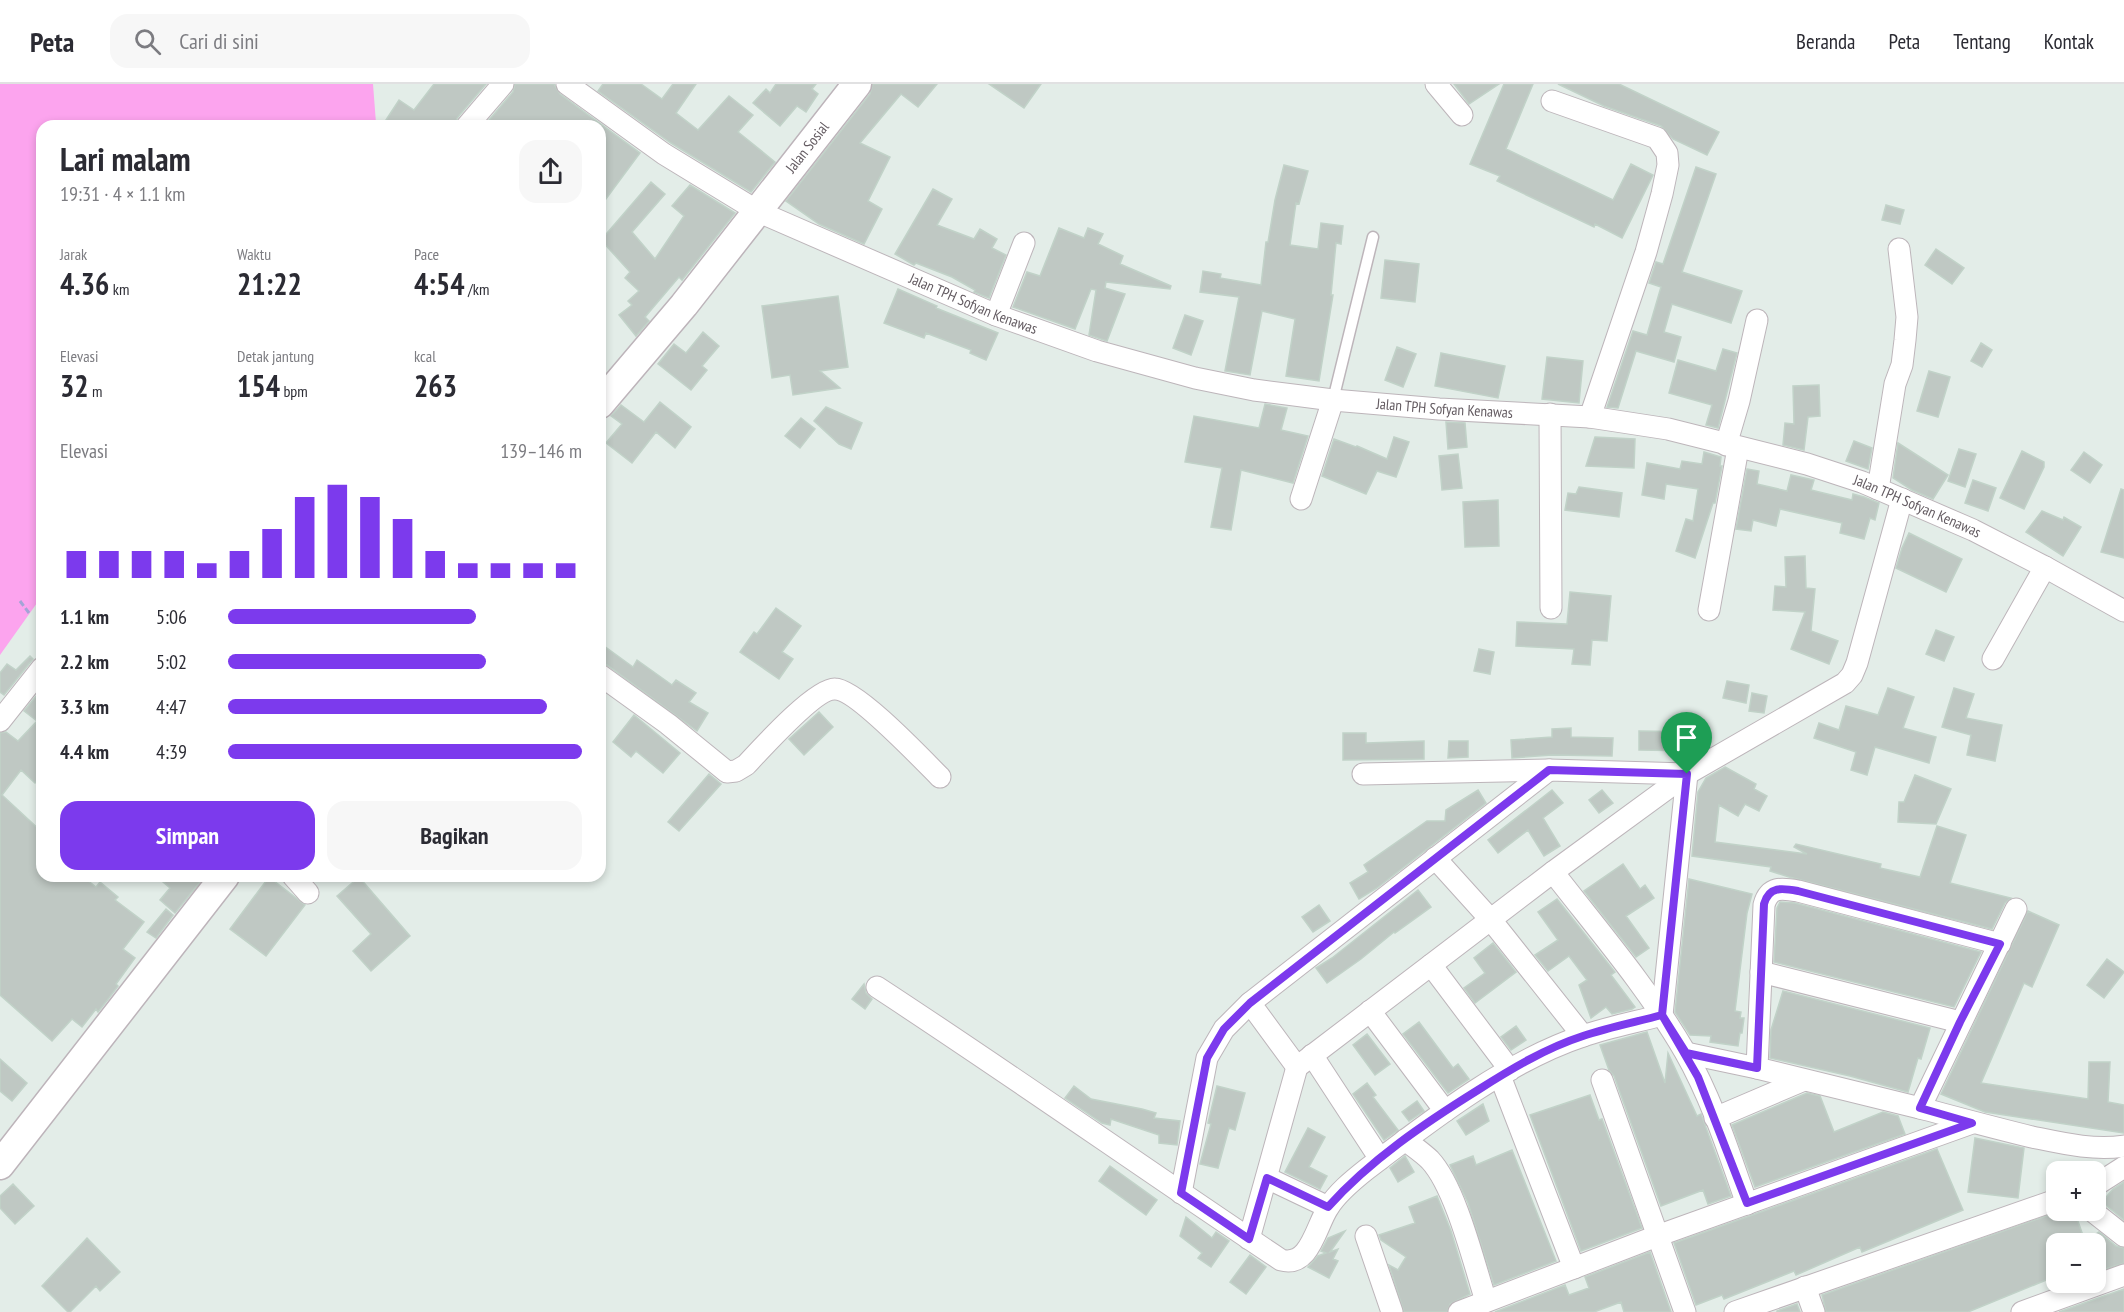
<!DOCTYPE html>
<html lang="id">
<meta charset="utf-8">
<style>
body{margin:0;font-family:"PT Sans Narrow",sans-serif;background:#f7f7f7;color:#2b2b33;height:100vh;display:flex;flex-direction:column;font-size:22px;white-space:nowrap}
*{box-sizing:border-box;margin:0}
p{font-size:20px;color:#7c7c81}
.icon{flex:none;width:33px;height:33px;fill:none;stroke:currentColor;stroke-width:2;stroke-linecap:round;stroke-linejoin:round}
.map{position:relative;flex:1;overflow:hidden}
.panel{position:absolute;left:36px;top:36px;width:570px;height:762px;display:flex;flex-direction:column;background:#fff;border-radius:18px;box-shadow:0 3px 9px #0003}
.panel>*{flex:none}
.controls{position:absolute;left:2046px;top:1077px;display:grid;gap:12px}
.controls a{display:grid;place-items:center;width:60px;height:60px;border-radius:12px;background:#fff;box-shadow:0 3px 9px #0003;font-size:30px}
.pin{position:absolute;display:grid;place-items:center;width:51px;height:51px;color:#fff;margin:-62px -26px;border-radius:50% 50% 50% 0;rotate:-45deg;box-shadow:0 0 6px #0007}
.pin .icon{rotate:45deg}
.round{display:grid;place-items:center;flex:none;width:63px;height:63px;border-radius:18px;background:#f7f7f7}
.headline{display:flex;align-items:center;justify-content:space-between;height:102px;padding:0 24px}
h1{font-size:33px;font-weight:700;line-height:45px}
.metrics{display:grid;grid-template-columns:repeat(3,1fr);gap:9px;height:102px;padding:6px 24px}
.metrics div{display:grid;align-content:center}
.metrics b{font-size:30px;font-weight:700}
.metrics small{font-size:16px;font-weight:400}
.metrics p{font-size:16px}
.chart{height:168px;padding:12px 24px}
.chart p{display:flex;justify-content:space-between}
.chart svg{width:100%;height:108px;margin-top:6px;stroke:#7c3aed;stroke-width:6}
.button{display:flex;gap:12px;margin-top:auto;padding:12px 24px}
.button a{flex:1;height:69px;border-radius:18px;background:#7c3aed;color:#fff;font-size:24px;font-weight:700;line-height:69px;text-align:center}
.button a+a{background:#f7f7f7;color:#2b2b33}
ul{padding:0 24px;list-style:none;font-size:20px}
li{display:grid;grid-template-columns:96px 72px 1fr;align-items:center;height:45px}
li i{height:15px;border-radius:8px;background:#7c3aed}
header{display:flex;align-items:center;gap:36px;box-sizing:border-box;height:84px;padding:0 30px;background:#fff;border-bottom:2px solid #e1e1e2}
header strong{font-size:28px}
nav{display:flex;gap:33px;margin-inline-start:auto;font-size:21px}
.search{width:420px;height:54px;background:#f7f7f7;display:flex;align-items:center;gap:15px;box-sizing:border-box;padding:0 21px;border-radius:18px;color:#7c7c81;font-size:22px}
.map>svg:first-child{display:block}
.water{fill:#fca4ee}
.building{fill:#bfc8c3;stroke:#c1d2c8;stroke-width:1.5}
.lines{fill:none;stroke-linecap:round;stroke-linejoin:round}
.lane-casing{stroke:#bdb5ba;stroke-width:13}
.street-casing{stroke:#bdb5ba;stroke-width:23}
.secondary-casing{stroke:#bdb4ba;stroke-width:31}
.path{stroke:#a4a4d6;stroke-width:3;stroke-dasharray:6 3;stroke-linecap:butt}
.lane{stroke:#fff;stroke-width:10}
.street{stroke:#fff;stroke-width:21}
.secondary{stroke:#fff;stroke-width:28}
.route-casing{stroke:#fff;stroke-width:12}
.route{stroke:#7c3aed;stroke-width:8}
.labels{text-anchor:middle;stroke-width:4.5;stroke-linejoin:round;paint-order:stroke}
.street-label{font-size:15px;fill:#635b61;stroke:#fff}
</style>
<header>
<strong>Peta</strong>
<div class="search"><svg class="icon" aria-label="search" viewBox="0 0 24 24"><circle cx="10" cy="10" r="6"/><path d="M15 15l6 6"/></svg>Cari di sini</div>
<nav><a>Beranda</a><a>Peta</a><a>Tentang</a><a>Kontak</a></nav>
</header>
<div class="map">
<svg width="2124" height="1228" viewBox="0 0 2124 1228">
<rect width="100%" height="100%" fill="#e3ede8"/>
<!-- water -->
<path class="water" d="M0,0H373L376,39L374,42H42V512L0,571Z"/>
<!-- building -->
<path class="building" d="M434,0H486L457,34L455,42H382L399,16L414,26Z
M515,0H554L560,10L640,69L600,123V42H484L513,8Z
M603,0H641L662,15L673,0H696L676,29L698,46L729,12L753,31L738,48L775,78L751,108L671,59L598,7Z
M776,0H816L812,5L818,10L806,28L797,22L780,42L753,19L766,5L770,9Z
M873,0H937L918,23L901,10L860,59L890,73L868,117L882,125L864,160L819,140L786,117L870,10Z
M989,0H1041L1024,24Z
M1454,0H1499L1469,20Z
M1504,0H1533L1506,65L1613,116L1631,80L1653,91L1622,154L1595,140L1594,143L1497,97L1500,92L1470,80Z
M1558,0H1619L1719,48L1707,71L1673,55L1661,42L1604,22Z
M1284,81L1308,87L1299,120L1296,119L1290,161L1318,165L1321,139L1343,142L1341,160L1336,159L1331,211H1333L1319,297L1286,292L1295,235L1262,227L1250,291L1225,287L1239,213L1200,208L1203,187L1221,190L1220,194L1261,201L1266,158H1268L1275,116Z
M1696,83L1716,90L1682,188L1742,207L1731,239L1672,220L1664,248L1681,253L1674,278L1636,267L1618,324L1607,323L1633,247L1647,251L1661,203L1649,199L1656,178L1663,180Z
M651,98L665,110L632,148L655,175L684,132L672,122L690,101L735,129L682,196L679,193L645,233L649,237L636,252L619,231L632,221L628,217L639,207L625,194L630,188L601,156Z
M933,105L952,115L937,141L974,155L980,145L997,155L992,164L1006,171L989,214L974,208L975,206L952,193L916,179L914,181L895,170Z
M1886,121L1904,126L1900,140L1882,136Z
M1059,144L1084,154L1088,144L1103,150L1098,160L1123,172L1120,180L1171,202L1170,205L1106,198L1105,204L1125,210L1107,257L1089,251L1096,206L1091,205L1075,245L1013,223L1027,188L1040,192Z
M1936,165L1964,184L1952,200L1925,181Z
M1385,176L1419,180L1415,218L1381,214Z
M898,205L937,222L936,224L998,249L986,276L970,269L971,266L926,249L924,254L884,239Z
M838,212L848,283L820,287L840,304L793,311L790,291L772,294L762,222Z
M1185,231L1203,237L1191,271L1173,264Z
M703,248L719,262L702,282L707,286L691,306L658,280L674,260L686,269Z
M1981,259L1992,266L1982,283L1971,277Z
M1397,263L1416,270L1403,303L1385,296Z
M1723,265L1737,269L1718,344L1706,341L1712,321L1669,309L1678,276L1716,287Z
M1441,269L1505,282L1498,314L1435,302Z
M1547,273L1583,277L1579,319L1542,315Z
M1929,287L1950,293L1938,333L1917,327Z
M1819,301L1820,332L1808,333L1804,366L1783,361L1785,339L1794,340L1793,302Z
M660,318L691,343L675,364L656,348L632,379L606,359L622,340L611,332L621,321L644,338Z
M1265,320L1287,324L1281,346L1308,352L1293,399L1241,386L1231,446L1211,443L1222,384L1185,378L1194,332L1259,344Z
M826,323L862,339L851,365L839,360L814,337Z
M801,334L815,345L800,364L785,352Z
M1446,338L1465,339L1467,363L1448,365Z
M1394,353L1409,358L1396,393L1377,387L1366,410L1322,392L1334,355L1356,363L1357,362L1387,375Z
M1595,353L1635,355L1634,384L1586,382Z
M1854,357L1872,364L1868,385L1846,377Z
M1898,359L1948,391L1933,415L1912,406L1893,394Z
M1959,365L1976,370L1965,403L1948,397Z
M2022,367L2044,378V383L2024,425L2000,414Z
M1704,368L1721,373L1720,382H1722L1715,419H1713L1695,474L1676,467L1686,435L1693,437L1698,405L1666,400L1664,415L1642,411L1647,379L1680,385L1682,377L1702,380Z
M2084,368L2102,381L2090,399L2071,386Z
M1458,370L1462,404L1442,406L1439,372Z
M1747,385L1759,387L1757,400L1787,407L1791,391L1814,396L1811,406L1852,416L1853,410L1864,413L1879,419L1875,436L1870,434L1864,455L1840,449L1842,439L1780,425L1776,442L1753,436L1751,447L1736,445Z
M1973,396L1996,404L1988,427L1965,419Z
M1579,403L1622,409L1619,433L1565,426L1568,409L1576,410Z
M2121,405L2124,406V474L2101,468Z
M1498,416L1499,462L1465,463L1463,418Z
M2042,427L2063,436L2064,433L2081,443L2063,472L2026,448Z
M1909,449L1962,475L1946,508L1896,484L1902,464Z
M1805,472L1806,504L1815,505L1811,547L1838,557L1829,580L1791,565L1805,528L1773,526L1775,502L1786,503L1785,473Z
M1570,508L1611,512L1607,557L1592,556L1590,581L1572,580L1574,565L1516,562L1517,538L1567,540Z
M776,524L801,542L782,568L793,575L779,595L740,568L754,548L757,550Z
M1936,546L1954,553L1944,577L1926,570Z
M600,559L633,583L637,576L672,601L676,596L696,609L689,618L708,629L697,647L607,581L600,578Z
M1479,565L1494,568L1490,590L1474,587Z
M30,572L33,575L4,611L0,608V589L7,580L16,586Z
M1727,597L1749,601L1746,619L1723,614Z
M1888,604L1914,613L1903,644L1936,653L1929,679L1875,663L1867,691L1851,686L1856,668L1814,654L1819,639L1839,646L1846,622L1878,631Z
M1954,604L1974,610L1966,634L2002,641L1995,677L1967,671L1971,651L1942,643Z
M42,605V692L35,699L21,686L2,711L42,748V792H82L96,803L100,798L118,813L115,816L144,838L123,865L135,874L116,900L118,902L109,914L98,928L96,925L82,943L72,935L52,957L0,911V649L6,648L18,657L37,637L24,627Z
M1752,609L1767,612L1764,629L1749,627Z
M819,628L833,643L804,671L789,655Z
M634,631L680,669L663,689L636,667L631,673L613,658Z
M1571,644V653L1613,654L1612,672L1552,671L1512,674L1511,656L1552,653V645Z
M1639,647L1696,648V667L1639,666Z
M1343,649H1366V659L1424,657V675L1343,676Z
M1449,657H1468V673L1448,674Z
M1725,683L1756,700L1754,705L1767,712L1759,727L1745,720L1738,732L1719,721L1715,758L1807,770L1794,763L1796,760L1881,780L1880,784L1920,793L1937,742L1966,751L1950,799L2011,814L2005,819L1992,845L1789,793L1770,787L1771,783L1692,772L1698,708L1706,694Z
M709,690L721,700L679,747L668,738Z
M1915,691L1951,705L1936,740L1898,738L1899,718H1904Z
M1478,706L1486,719L1377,804L1359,815L1350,799L1368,788L1364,781L1427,737H1445L1446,726Z
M1552,706L1563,719L1543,734L1560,762L1544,772L1528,746L1498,769L1488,756Z
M1602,706L1613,719L1599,729L1589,716Z
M1623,780L1640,805L1645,801L1654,814L1626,832L1649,864L1636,873L1584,807Z
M156,792H193L200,798L175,829L160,816L170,804Z
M269,793L305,821L266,872L230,845Z
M359,793L410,852L371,887L353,867L371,850L337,812Z
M1689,795L1752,810L1747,829L1735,927L1741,928L1740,934H1744L1742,949H1740L1738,962L1710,958L1711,952L1690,951L1675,928Z
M1418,806L1431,823L1395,849L1394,848L1361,875L1327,899L1316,884L1332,874Z
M1557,815L1615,888L1611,891L1635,923L1632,925L1612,930L1606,923L1591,934L1579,901L1587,896L1569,872L1548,887L1535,871L1558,856L1538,828Z
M1780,818L1795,819L1981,868L1980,870L1954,923L1774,878L1777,824Z
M1319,821L1330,837L1313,848L1302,833Z
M166,825L173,831L156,854L147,848Z
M2028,827L2059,841L2032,903L2024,899L1981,999L2088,1015L2089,978H2110L2108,1018L2124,1021V1049L1985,1028L1941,1010Z
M1493,859L1516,888L1475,919L1464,904L1485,889L1474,874Z
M2107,875L2124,888L2104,914L2087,901Z
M864,900L866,909L872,915L865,925L852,915Z
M1783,907L1930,944L1921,975L1918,974L1908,1008L1850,992L1770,974L1771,946Z
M1419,938L1453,984L1458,980L1469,995L1448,1009L1403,950Z
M1516,942L1526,956L1511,966L1501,953Z
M1647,948L1665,999L1668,969L1697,1032L1701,1030L1731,1112L1708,1120L1703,1106L1661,1122L1614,992L1609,986L1600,961Z
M1367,950L1390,980L1375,991L1353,961Z
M0,975L27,999L12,1017L0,1007Z
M1367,999L1376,1011L1373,1013L1398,1046L1384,1056L1353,1010Z
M1074,1002L1091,1015L1142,1025L1156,1029L1154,1034L1180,1037L1177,1061L1159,1059V1051L1111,1035L1110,1041L1102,1039L1065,1014Z
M1217,1002L1245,1009L1235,1046L1229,1044L1218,1084L1200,1080L1211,1040L1208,1039Z
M1807,1009L1820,1012L1834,1048L1883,1028L1898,1032L1905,1050L1755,1103L1732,1041Z
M1590,1011L1599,1036L1602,1035L1642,1144L1581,1167L1530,1031Z
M1417,1017L1424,1027L1409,1037L1402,1028Z
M1483,1020L1489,1037L1466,1051L1457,1037Z
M1308,1044L1325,1053L1309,1083L1327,1092L1320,1105L1285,1088Z
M1975,1054L2024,1064L2018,1114L1968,1108Z
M1937,1065L1963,1126L1862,1168L1860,1163L1796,1191L1794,1187L1724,1215L1722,1211L1696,1221L1674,1159Z
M1512,1066L1556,1177L1494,1201L1468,1119L1450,1081L1473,1072L1476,1081Z
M1405,1072L1414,1088L1398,1098L1390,1084Z
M1110,1082L1157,1116L1146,1131L1099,1097Z
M2124,1098V1136L2102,1118L2113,1105Z
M13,1100L34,1122L15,1140L0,1124V1112Z
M1437,1112L1451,1147L1470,1210L1450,1220L1447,1228H1404L1389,1181L1398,1186L1406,1173L1381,1156L1379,1151L1415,1139L1409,1123Z
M2063,1126H2074L2086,1160H2056V1192L1968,1228H1826L1822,1211Z
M1186,1133L1212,1154L1216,1148L1229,1157L1211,1183L1198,1174L1202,1169L1180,1152Z
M1345,1147L1330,1168L1338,1165L1333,1175L1338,1177L1329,1194L1308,1183L1318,1172L1326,1169L1321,1167L1328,1154Z
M2099,1148L2116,1162L2124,1164V1179L2096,1188V1150Z
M87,1154L120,1188L100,1207L96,1202L70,1228H68L42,1202Z
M1650,1168L1671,1228H1624L1621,1218L1594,1228H1495L1565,1201L1569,1211L1589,1204L1585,1193Z
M1250,1171L1266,1183L1246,1210L1230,1198Z
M2124,1205V1228H2059Z
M1797,1220L1800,1228H1777V1227Z"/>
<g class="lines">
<defs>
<path id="lane" d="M1333,316L1373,153"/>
<g id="street">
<path id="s1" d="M567,0L664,70L759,128L996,231L1097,267L1195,294L1254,306L1333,316L1439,325L1590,333L1668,345L1807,380L1862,398L1973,446L2045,483L2124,527"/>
<path d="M1436,0L1462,31"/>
<path d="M1552,17L1657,54L1667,69L1668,81L1662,110L1646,168L1590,333"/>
<path d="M467,42L503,0"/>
<path d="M996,231L1024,159"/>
<path d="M1550,330L1551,524"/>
<path d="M1726,361L1739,317L1757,236"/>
<path d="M1878,405L1895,300L1902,281L1905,256L1907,233L1899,165"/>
<path d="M1301,415L1333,316"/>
<path d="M1709,526L1738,364"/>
<path d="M1993,575L2045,483"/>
<path d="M600,591L668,640L727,688L736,687L746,681C761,665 816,604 835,605C856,605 923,676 940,693"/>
<path d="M0,637L42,584"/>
<path d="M1435,774L1491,836L1583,952"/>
<path d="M1553,788C1598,846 1648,904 1685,968C1712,1015 1729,1069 1747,1120"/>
<path d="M293,792L308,809"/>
<path d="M2016,825L1920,1024C1958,1034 1995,1044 2032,1053C2061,1059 2094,1067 2124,1062"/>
<path d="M1431,881L1510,986"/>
<path d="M1761,888L1960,938"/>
<path d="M877,903C1013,992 1146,1086 1281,1176C1310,1184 1316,1142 1328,1124C1337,1109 1353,1096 1367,1085C1430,1037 1507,977 1583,952C1609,943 1636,938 1662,931L1687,690L1549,686L1363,690"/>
<path d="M1370,927L1445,1027"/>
<path d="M1686,969L1757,984"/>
<path d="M1312,971L1380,1075"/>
<path d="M1297,983L1250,919L1549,686"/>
<path d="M1500,992L1574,1184"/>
<path d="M1602,996L1685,1228"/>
<path d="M1920,1024L1757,984L1764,821C1769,802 1782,804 1798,807L2000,860"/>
<path d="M1715,1034L1804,996"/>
<path d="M1405,1056C1414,1063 1423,1069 1430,1076C1456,1104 1474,1180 1486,1217"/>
<path d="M1267,1094L1328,1123"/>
<path d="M2096,1101L2124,1083"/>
<path d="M1181,1109L1207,974L1224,945L1250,919"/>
<path d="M2091,1126L2124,1152"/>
<path d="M1366,1152L1392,1228"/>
<path d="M1249,1155L1297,983L1553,788L1687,690L1845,599L1852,591L1857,579L1902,415"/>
<path d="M1805,1203L1814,1228"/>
<path d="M1459,1228L1657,1152L1972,1039"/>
<path d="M1735,1228L2056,1116"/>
<path d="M2022,1228L2124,1191"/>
</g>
<g id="secondary">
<path id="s2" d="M600,320L684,221L857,0"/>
<path d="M0,1081L225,792"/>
</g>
</defs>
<!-- lane casing -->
<use href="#lane" class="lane-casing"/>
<!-- street casing -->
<use href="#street" class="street-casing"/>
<!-- secondary casing -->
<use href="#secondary" class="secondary-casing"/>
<!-- path -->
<path class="path" d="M20,517L29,529"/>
<!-- lane -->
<use href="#lane" class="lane"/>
<!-- street -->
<use href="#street" class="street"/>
<!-- secondary -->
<use href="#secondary" class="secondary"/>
</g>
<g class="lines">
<defs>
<path id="route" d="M1687,690L1549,686L1250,919L1224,945L1207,974L1181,1109L1249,1155L1267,1094L1328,1123C1370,1076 1425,1039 1478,1006C1511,985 1546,964 1583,952C1609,943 1636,938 1662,931L1698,993L1747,1119L1972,1039L1920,1024L1960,938L2000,860L1798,807C1782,804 1769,802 1764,820L1757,984L1686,969L1662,931L1687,690"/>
</defs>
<!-- route casing -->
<use href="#route" class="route-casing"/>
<!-- route -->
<use href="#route" class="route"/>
</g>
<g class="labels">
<!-- street labels -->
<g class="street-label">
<text dy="5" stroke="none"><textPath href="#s2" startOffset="330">Jalan Sosial</textPath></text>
<text dy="5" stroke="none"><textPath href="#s1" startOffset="464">Jalan TPH Sofyan Kenawas</textPath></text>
<text dy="5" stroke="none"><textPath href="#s1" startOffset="950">Jalan TPH Sofyan Kenawas</textPath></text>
<text dy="5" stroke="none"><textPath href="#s1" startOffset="1436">Jalan TPH Sofyan Kenawas</textPath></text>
</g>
</g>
</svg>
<div class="controls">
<a>+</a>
<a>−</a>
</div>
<div class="pin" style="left:1687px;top:690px;background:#1e9e55"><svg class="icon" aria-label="arrive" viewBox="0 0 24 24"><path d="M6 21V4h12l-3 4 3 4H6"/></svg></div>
<section class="panel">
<div class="headline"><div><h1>Lari malam</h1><p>19:31 · 4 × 1.1 km</p></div><a class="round"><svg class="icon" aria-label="share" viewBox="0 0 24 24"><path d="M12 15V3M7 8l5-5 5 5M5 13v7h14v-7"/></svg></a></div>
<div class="metrics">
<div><p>Jarak</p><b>4.36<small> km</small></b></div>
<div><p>Waktu</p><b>21:22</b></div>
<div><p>Pace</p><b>4:54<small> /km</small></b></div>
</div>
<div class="metrics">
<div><p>Elevasi</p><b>32<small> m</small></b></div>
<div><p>Detak jantung</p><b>154<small> bpm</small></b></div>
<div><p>kcal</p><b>263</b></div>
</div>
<div class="chart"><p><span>Elevasi</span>139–146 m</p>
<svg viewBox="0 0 160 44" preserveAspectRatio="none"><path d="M5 44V33M15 44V33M25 44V33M35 44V33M45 44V38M55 44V33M65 44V24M75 44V11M85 44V6M95 44V11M105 44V20M115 44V33M125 44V38M135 44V38M145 44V38M155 44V38"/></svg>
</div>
<ul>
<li><b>1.1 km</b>5:06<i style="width:70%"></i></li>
<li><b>2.2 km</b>5:02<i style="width:73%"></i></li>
<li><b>3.3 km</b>4:47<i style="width:90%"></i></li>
<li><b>4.4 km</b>4:39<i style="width:100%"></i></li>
</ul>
<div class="button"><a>Simpan</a><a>Bagikan</a></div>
</section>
</div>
